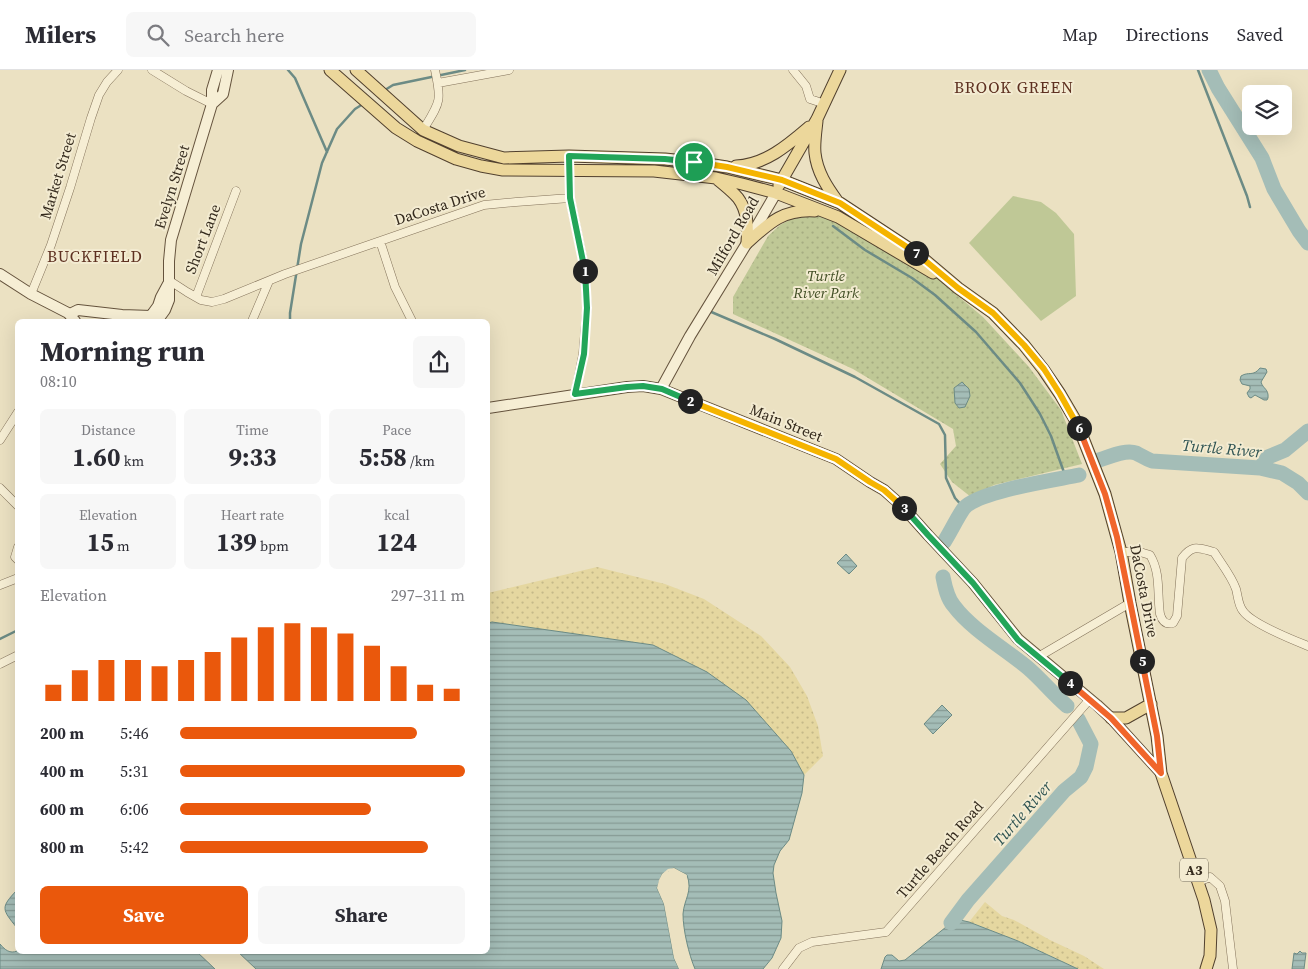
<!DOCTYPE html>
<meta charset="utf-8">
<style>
body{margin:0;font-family:"Source Serif 4",serif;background:#f7f7f7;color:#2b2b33;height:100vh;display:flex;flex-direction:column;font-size:19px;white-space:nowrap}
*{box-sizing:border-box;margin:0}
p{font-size:16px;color:#7c7c81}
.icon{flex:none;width:28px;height:28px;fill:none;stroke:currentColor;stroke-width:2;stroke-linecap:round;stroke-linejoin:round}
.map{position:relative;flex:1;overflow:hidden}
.drawer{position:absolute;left:15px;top:249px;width:475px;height:635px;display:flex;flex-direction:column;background:#fff;border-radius:8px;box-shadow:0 5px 20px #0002}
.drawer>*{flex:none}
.tools{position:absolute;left:1242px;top:15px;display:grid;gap:10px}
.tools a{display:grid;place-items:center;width:50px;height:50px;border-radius:8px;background:#fff;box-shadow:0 5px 20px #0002;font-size:25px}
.pin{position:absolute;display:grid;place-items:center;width:42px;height:42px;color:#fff;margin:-21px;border:2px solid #fff;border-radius:50%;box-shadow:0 1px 5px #0007}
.km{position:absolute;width:25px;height:25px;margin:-12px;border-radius:50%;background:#222;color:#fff;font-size:14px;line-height:25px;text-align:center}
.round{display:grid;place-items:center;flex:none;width:52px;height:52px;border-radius:8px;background:#f7f7f7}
.overview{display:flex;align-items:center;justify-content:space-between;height:85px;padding:0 25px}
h1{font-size:28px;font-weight:700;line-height:38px}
.figures{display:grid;grid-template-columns:repeat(3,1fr);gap:8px;height:85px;padding:5px 25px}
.figures div{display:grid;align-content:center;border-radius:8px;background:#f7f7f7;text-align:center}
.figures b{font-size:25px;font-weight:700}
.figures small{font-size:14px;font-weight:400}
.figures p{font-size:14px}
.chart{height:140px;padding:10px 25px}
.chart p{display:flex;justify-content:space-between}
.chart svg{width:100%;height:90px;margin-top:5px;stroke:#ea580c;stroke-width:6}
.cta{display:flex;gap:10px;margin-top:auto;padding:10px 25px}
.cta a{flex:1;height:58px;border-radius:8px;background:#ea580c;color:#fff;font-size:20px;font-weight:700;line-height:58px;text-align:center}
.cta a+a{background:#f7f7f7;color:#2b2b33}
ul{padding:0 25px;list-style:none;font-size:16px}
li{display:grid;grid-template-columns:80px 60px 1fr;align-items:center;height:38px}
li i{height:12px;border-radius:6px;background:#ea580c}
header{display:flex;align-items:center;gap:30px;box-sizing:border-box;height:70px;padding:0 25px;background:#fff;border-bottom:1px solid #e1e1e2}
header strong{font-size:24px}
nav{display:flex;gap:28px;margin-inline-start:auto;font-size:18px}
.search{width:350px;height:45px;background:#f7f7f7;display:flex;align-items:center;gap:12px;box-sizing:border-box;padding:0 18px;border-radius:8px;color:#7c7c81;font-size:19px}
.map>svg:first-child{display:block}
.green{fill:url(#green-dots)}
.sand{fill:url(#sand-dots)}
.pitch{fill:#bfc896}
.water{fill:url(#water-rules);stroke:#6c8b85}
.pier{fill:#ebe1c2}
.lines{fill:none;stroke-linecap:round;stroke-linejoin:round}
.stream{stroke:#6c8b85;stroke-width:2.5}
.river{stroke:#a4bdb7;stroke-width:15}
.street-casing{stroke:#83725a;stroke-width:9}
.secondary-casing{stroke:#65533d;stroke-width:12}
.primary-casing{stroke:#51402e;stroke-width:13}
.street{stroke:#f6eed4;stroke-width:8}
.secondary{stroke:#f6eed4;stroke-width:10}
.primary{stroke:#ecd79b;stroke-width:11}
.split-1-casing{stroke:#fff;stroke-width:10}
.split-2-casing{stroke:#fff;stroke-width:10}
.split-3-casing{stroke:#fff;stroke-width:10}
.split-4-casing{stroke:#fff;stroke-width:10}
.split-5-casing{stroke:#fff;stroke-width:10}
.split-6-casing{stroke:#fff;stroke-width:10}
.split-7-casing{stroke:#fff;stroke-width:10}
.split-8-casing{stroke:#fff;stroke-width:10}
.split-1{stroke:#22a559;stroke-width:6}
.split-2{stroke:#22a559;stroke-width:6}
.split-3{stroke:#f5b400;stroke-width:6}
.split-4{stroke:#22a559;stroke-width:6}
.split-5{stroke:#f0652b;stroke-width:6}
.split-6{stroke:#f0652b;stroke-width:6}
.split-7{stroke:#f5b400;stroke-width:6}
.split-8{stroke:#f5b400;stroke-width:6}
.labels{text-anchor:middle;stroke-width:4;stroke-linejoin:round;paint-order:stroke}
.shield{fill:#f3ebd1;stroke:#6d6453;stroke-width:1}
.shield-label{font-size:14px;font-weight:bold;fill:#342a1d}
.street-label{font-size:15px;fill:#342a1d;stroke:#f3ebd1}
.park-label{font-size:15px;font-style:italic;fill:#424f25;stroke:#f3ebd1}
.neighbourhood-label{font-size:16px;letter-spacing:1px;fill:#5d3020;stroke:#f3ebd1}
.water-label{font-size:16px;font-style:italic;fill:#2e5352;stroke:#f3ebd1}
</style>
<header>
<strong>Milers</strong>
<div class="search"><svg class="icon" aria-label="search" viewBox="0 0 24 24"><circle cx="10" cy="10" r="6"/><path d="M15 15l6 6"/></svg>Search here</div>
<nav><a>Map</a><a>Directions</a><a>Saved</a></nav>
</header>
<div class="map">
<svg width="1308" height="899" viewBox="0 0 1308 899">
<defs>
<pattern id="green-dots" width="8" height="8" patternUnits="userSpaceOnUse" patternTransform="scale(1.25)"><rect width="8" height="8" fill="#bfc896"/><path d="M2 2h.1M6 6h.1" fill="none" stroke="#a5ac81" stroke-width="1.8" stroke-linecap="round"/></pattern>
<pattern id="sand-dots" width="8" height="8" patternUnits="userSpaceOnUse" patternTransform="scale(1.25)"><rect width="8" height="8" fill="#e5d7a0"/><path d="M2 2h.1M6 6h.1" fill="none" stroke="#c5b989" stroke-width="1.8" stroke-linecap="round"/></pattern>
<pattern id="water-rules" width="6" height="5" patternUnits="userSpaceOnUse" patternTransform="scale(1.25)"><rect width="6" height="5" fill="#a4bdb7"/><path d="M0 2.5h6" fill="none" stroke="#869a94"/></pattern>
</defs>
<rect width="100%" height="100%" fill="#ebe1c2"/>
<!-- green -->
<path class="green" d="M819,144L836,148L933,205L983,247L1029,297L1061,340L1082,394L994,415L971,427L952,412L940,394L956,376L953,359L853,299L733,244V227L768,166L780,155L793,148L805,145Z"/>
<!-- sand -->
<path class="sand" d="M597,497L665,514L704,529L761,566L790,597L807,626L818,656L823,686L804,705L791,681L492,552L488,553V523Z
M985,832L1002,846L1014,850L1050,870L1084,886L1104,899H1078L1018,871L969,852Z"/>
<!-- pitch -->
<path class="pitch" d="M1013,126L1041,132L1056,143L1074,164L1076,226L1041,251L969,173Z"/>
<!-- water -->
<path class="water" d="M1260,298L1266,299L1267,302L1261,312C1263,319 1269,319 1268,328L1267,330H1264L1255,325L1251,328L1249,327L1247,323L1250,319V316L1242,314L1240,310L1241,306C1249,301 1253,307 1260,298Z
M962,312L969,319L970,326L965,337L959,338L955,333L954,318Z
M846,484L857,496L849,504L837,493Z
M492,552L653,575L707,602L746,630L791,681L804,705L802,723L789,770L780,781L774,795L773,803L776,823L782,851L781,868L772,888L763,899H695C689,885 683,860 683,844C684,829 693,822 687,805L674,798L662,804L657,818L664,834L674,888L679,899H256L237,881H488V553Z
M942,635L952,645L933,664L924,654Z
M17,820V858C2,839 0,838 17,820Z
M960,850L969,852L1018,871L1078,899H881L885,887L887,885H892L899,891L905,890L951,853Z
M0,874C5,880 10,884 17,881H196L215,899H0Z
M1300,881L1302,883H1306L1304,899H1292L1294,883L1297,884Z"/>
<!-- pier -->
<path class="pier" d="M674,798L687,805L686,808L674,801H669L661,811L660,818L666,833L677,887L682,899H679L674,888L664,834L657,818L659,810L662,804L668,799Z"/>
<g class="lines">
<!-- stream -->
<path class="stream" d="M288,0L295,8L327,82
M1198,0L1247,126L1250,137
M385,20L393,15L465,0
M833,156L865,180L912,208L935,225L976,262L1020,313L1040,344L1051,366L1066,408
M709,241L775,269L855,307L939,354L945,365L946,408L955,428L964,438
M290,251V243L301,174L322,93L337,59L355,39L363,34
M0,569L18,560"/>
<!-- river -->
<path class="river" d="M1209,0L1218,18L1262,88L1274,119L1299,161L1308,173
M1099,390C1109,387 1126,379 1136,383C1142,386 1146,389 1152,391L1260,398L1282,403L1298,413L1308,423
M1260,398L1268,387L1285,380L1308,361
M944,472C950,463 958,446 964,438C979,421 1055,410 1079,405
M943,507C945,517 947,528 954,536C971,559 1005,579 1028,598C1042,610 1053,624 1067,636
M951,853L968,830L1064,721L1081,707L1086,697L1091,674L1078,649"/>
<defs>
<path id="street" d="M152,0L186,21L212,34
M793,0L806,16L810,29L825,34
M438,13L509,0
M423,60C440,32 442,32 435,0
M569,86L570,128L585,200L587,238L583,284L575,325
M380,171L395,217L412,251
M170,211L187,222L201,230L212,232L224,229L285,204L484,135L516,132L570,128
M31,224L51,175L70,118L91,48L99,25L107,12L118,0
M196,227L236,121
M252,251L269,211
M0,370L18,342
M0,418L18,436
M18,477L15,487L18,490
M1121,482H1140L1150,485C1161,503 1157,524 1160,544C1162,551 1165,555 1173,553L1177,546L1182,488C1193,474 1198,478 1214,482C1221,493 1232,507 1236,519C1238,526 1238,535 1243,541C1252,554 1293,570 1308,576
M0,515L18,508
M1038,587L1130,533
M0,594L18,585
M1198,812L1210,807L1220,816L1225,831L1233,899
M783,899L799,878L812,872L886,862L1090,629"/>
<path id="secondary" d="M212,34L223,24L228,0
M0,204L31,224L68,243L75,251
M70,244L78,240L122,245L151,246
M147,251L158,236L161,227L168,214
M157,251L165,240L169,230V191L171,170L212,34V20L218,0
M661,319L690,266L747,173L776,123
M488,338L627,317L643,316L661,319L836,389L870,412L884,420L902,436L928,465L973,513L1018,569L1097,635L1111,648L1161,703"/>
<path id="primary" d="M330,0L396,58L417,71L456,89L481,96L503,100L654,101L716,108L742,114L776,123L838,147L933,203
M356,0L423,60L459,76L504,88L569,86L665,89L694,92L727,97L782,110L840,133L919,185L958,218L993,243L1024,275L1043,299L1060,324L1077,353L1105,424L1121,482L1130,533L1157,666L1161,703L1204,830L1211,860L1210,886L1206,899
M817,51C816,61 814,73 815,83C817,102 827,117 838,132
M736,96C765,95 788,75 809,57
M717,109C724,115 732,121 738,128C748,141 748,158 747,173
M779,115L817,49L840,0
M747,173C769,153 783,139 815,141
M1111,648H1126L1151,634"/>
</defs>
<!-- street casing -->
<use href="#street" class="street-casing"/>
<!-- secondary casing -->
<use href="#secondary" class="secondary-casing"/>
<!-- primary casing -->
<use href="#primary" class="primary-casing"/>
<!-- street -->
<use href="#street" class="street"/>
<!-- secondary -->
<use href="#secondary" class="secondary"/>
<!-- primary -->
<use href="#primary" class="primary"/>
</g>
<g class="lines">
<defs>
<path id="split-1" d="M585,201L570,128L569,86L665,89L694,92"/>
<path id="split-2" d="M585,201L587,238L584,284L575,324L627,317L643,316L662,319L690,331"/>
<path id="split-3" d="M690,331L836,389L870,412L884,420L904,438"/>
<path id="split-4" d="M904,438L928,465L973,513L1018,570L1070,613"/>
<path id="split-5" d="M1070,613L1111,648L1161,703L1157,666L1142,591"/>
<path id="split-6" d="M1079,358L1105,424L1117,467L1142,591"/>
<path id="split-7" d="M916,183L958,218L993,243L1024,275L1044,299L1060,324L1079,358"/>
<path id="split-8" d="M694,92L727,97L782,110L840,133L916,183"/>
</defs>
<!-- split-1 casing -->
<use href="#split-1" class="split-1-casing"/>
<!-- split-2 casing -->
<use href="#split-2" class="split-2-casing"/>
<!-- split-3 casing -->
<use href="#split-3" class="split-3-casing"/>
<!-- split-4 casing -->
<use href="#split-4" class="split-4-casing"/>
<!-- split-5 casing -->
<use href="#split-5" class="split-5-casing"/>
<!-- split-6 casing -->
<use href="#split-6" class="split-6-casing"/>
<!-- split-7 casing -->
<use href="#split-7" class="split-7-casing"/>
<!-- split-8 casing -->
<use href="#split-8" class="split-8-casing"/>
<!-- split-1 -->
<use href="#split-1" class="split-1"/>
<!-- split-2 -->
<use href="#split-2" class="split-2"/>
<!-- split-3 -->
<use href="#split-3" class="split-3"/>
<!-- split-4 -->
<use href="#split-4" class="split-4"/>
<!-- split-5 -->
<use href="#split-5" class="split-5"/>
<!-- split-6 -->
<use href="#split-6" class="split-6"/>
<!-- split-7 -->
<use href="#split-7" class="split-7"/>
<!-- split-8 -->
<use href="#split-8" class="split-8"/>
</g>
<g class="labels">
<!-- shield labels -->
<rect class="shield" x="1180" y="788.5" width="28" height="23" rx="4"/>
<g class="shield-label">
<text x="1194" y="805">A3</text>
</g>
<!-- street labels -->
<g class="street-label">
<text transform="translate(58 106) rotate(-73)" y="5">Market Street</text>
<text transform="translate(172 117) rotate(-73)" y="5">Evelyn Street</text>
<text transform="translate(440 136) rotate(-18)" y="5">DaCosta Drive</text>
<text transform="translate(733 166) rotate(-60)" y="5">Milford Road</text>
<text transform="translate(203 169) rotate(-69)" y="5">Short Lane</text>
<text transform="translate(786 353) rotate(22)" y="5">Main Street</text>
<text transform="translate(1144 521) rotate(79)" y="5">DaCosta Drive</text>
<text transform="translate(940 780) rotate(-49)" y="5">Turtle Beach Road</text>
</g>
<!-- park labels -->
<g class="park-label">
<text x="826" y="211">Turtle<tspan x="826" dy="17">River Park</tspan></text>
</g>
<!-- neighbourhood labels -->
<g class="neighbourhood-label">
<text x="1014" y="23">BROOK GREEN</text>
<text x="95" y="192">BUCKFIELD</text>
</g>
<!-- water labels -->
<g class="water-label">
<text transform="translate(1222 378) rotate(5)" y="6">Turtle River</text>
<text transform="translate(1022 743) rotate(-49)" y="6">Turtle River</text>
</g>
</g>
</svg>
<div class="tools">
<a><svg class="icon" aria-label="layers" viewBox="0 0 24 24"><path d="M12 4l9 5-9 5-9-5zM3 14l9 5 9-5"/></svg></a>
</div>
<div class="pin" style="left:694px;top:92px;background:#1e9e55"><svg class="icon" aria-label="arrive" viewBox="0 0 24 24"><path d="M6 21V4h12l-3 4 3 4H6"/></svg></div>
<b class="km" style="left:585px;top:201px">1</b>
<b class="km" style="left:690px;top:331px">2</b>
<b class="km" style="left:904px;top:438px">3</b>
<b class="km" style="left:1070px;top:613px">4</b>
<b class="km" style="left:1142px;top:591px">5</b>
<b class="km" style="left:1079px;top:358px">6</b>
<b class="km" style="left:916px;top:183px">7</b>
<section class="drawer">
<div class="overview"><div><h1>Morning run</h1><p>08:10</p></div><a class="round"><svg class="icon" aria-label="share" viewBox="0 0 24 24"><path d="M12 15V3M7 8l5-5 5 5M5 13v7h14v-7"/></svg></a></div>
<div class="figures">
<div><p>Distance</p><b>1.60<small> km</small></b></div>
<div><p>Time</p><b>9:33</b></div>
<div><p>Pace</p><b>5:58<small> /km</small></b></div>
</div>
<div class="figures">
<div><p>Elevation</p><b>15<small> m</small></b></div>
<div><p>Heart rate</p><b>139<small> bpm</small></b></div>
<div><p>kcal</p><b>124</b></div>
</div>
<div class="chart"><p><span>Elevation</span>297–311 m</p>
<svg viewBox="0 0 160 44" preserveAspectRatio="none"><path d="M5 44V36M15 44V29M25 44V24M35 44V24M45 44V27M55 44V24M65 44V20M75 44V13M85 44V8M95 44V6M105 44V8M115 44V11M125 44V17M135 44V27M145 44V36M155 44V38"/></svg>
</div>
<ul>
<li><b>200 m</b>5:46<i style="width:83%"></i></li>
<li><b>400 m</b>5:31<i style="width:100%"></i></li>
<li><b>600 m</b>6:06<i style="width:67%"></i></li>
<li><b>800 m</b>5:42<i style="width:87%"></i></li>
</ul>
<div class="cta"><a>Save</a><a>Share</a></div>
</section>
</div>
